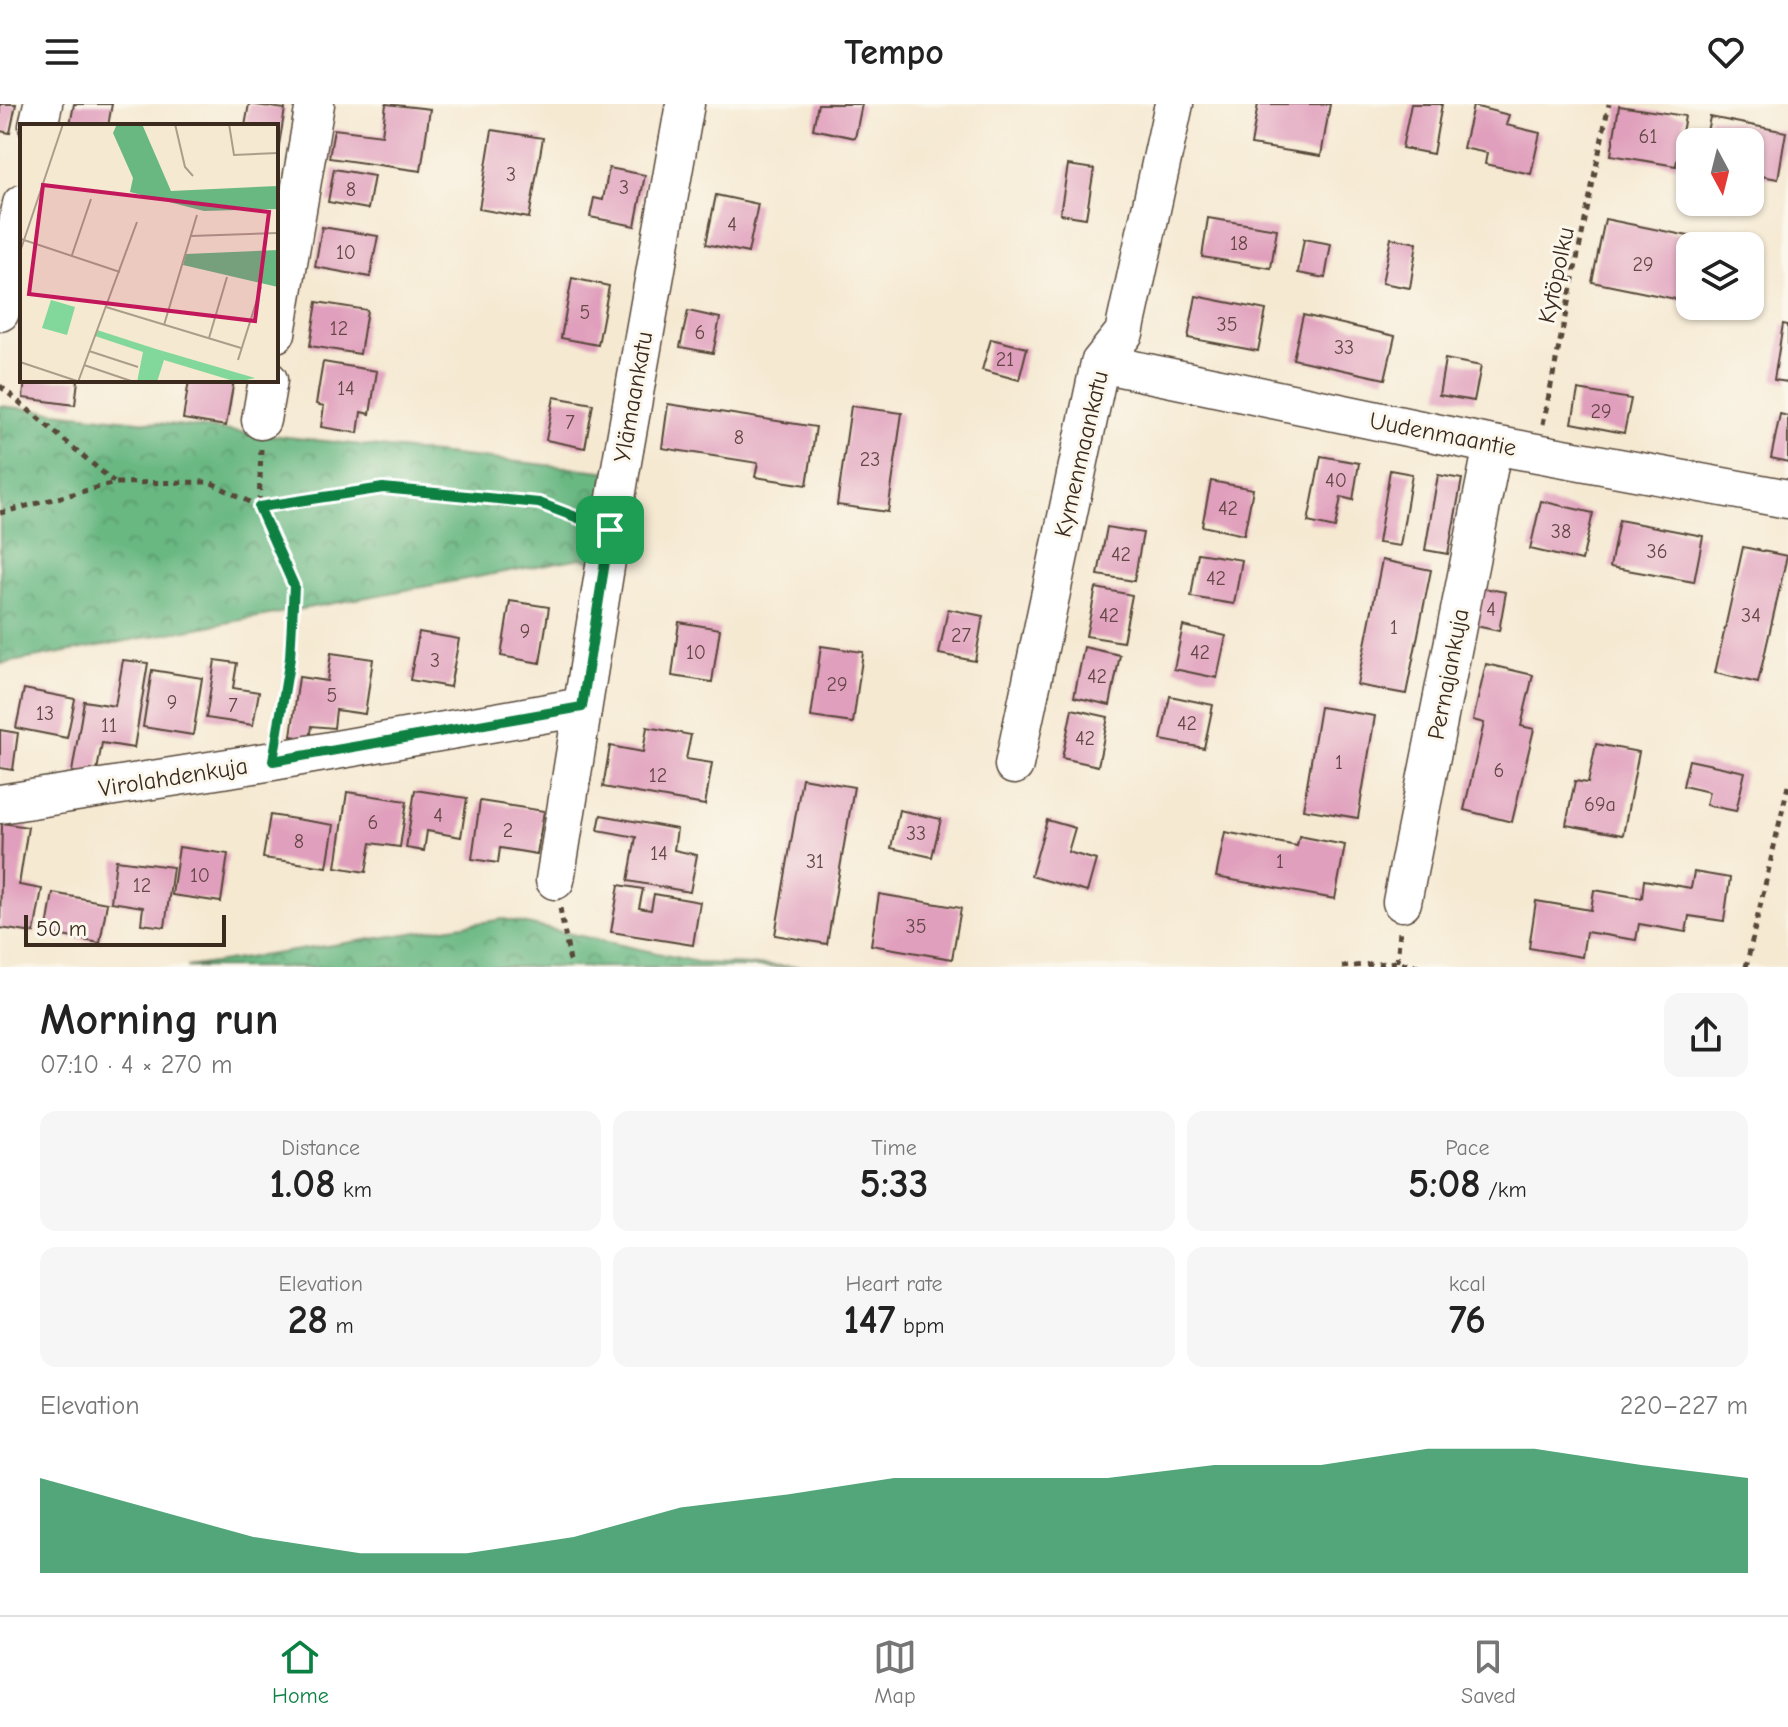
<!DOCTYPE html>
<meta charset="utf-8">
<style>
body{margin:0;font-family:"Comic Neue",sans-serif;background:#f6f6f6;color:#222;height:100vh;display:flex;flex-direction:column;font-size:30px;white-space:nowrap}
*{box-sizing:border-box;margin:0}
p{font-size:26px;color:#767676}
.icon{flex:none;width:44px;height:44px;fill:none;stroke:currentColor;stroke-width:2;stroke-linecap:round;stroke-linejoin:round}
.map{position:relative;height:863px;overflow:hidden}
.details{display:flex;flex-direction:column;background:#fff;flex:1}
.details>*{flex:none}
.needle{width:52px;rotate:173deg}
.fabs{position:absolute;left:1676px;top:24px;display:grid;gap:16px}
.fabs a{display:grid;place-items:center;width:88px;height:88px;border-radius:16px;background:#fff;box-shadow:0 2px 6px #0004;font-size:40px}
.scale{position:absolute;left:24px;bottom:20px;width:202px;box-sizing:border-box;padding-left:8px;border:4px solid #3b2a1e;border-top:0;font-size:22px;line-height:28px;white-space:nowrap;color:#3b2a1e;-webkit-text-stroke:6px #fbf7ec;paint-order:stroke}
.pin{position:absolute;display:grid;place-items:center;width:68px;height:68px;color:#fff;margin:-34px;border-radius:16px;box-shadow:0 4px 12px #0006}
.round{display:grid;place-items:center;flex:none;width:84px;height:84px;border-radius:16px;background:#f6f6f6}
.head{display:flex;align-items:center;justify-content:space-between;height:136px;padding:0 40px}
h1{font-size:44px;font-weight:800;line-height:60px}
.stats{display:grid;grid-template-columns:repeat(3,1fr);gap:12px;height:136px;padding:8px 40px}
.stats div{display:grid;align-content:center;border-radius:16px;background:#f6f6f6;text-align:center}
.stats b{font-size:40px;font-weight:800}
.stats small{font-size:22px;font-weight:400}
.stats p{font-size:22px}
.chart{height:224px;padding:16px 40px}
.chart p{display:flex;justify-content:space-between}
.chart svg{width:100%;height:144px;margin-top:8px;fill:#0b8043;opacity:.7}
header{display:flex;justify-content:space-between;align-items:center;height:104px;padding:0 40px;background:#fff;font-size:36px;font-weight:800}
.tabs{display:flex;justify-content:space-around;align-items:center;height:112px;border-top:2px solid #e0e0e0;background:#fff;font-size:22px;color:#767676}
.tabs a{display:grid;justify-items:center;gap:4px}
.tabs .on{color:#0b8043}
.map>svg:first-child{display:block}
.forest{fill:url(#forest-crowns);stroke:#527150;stroke-width:2}
.building{fill:#e09fbc}
.lines{fill:none;stroke-linecap:round;stroke-linejoin:round}
.minor-casing{stroke:#574739;stroke-width:41}
.path{stroke:#574739;stroke-width:5;stroke-dasharray:6 6;stroke-linecap:butt}
.minor{stroke:#fff;stroke-width:38}
.route-casing{stroke:#fff;stroke-width:16}
.route{stroke:#0b8043;stroke-width:10}
.labels{text-anchor:middle;stroke-width:6;stroke-linejoin:round;paint-order:stroke}
.number-label{font-size:20px;fill:#644746}
.street-label{font-size:24px;fill:#3b2a1e;stroke:#fbf7ec}
.inset-road{fill:none;stroke:#ab9d8a;stroke-width:2}
.view{fill:#c2185b;fill-opacity:0.15;stroke:#c2185b;stroke-width:4}
.inset-edge{fill:none;stroke:#3b2a1e;stroke-width:4}
</style>
<header><svg class="icon" aria-label="menu" viewBox="0 0 24 24"><path d="M4 6h16M4 12h16M4 18h16"/></svg>Tempo<svg class="icon" aria-label="heart" viewBox="0 0 24 24"><path d="M12 20l-8-8c-3-5 5-10 8-4 3-6 11-1 8 4z"/></svg></header>
<div class="map">
<svg width="1788" height="863" viewBox="0 0 1788 863">
<defs>
<pattern id="forest-crowns" width="20" height="18" patternUnits="userSpaceOnUse" patternTransform="scale(2)"><rect width="20" height="18" fill="#69b882"/><path d="M2 6a3 3 0 1 1 6 0M12 15a3 3 0 1 1 6 0" fill="none" stroke="#58966a"/></pattern>
</defs>
<rect width="100%" height="100%" fill="#fbf7ec"/>
<filter id="ink" filterUnits="userSpaceOnUse"><feTurbulence type="fractalNoise" baseFrequency=".0125" numOctaves="2"/><feDisplacementMap in="SourceGraphic" scale="16" xChannelSelector="R" yChannelSelector="G"/><feConvolveMatrix kernelMatrix="1 2 1 2 8 2 1 2 1" color-interpolation-filters="sRGB"/></filter>
<filter id="wash" filterUnits="userSpaceOnUse"><feTurbulence type="fractalNoise" baseFrequency=".006" numOctaves="4" result="noise"/><feDisplacementMap in="SourceGraphic" scale="32" xChannelSelector="R" yChannelSelector="G"/><feGaussianBlur stdDeviation="1.8" result="paint"/><feColorMatrix in="noise" values="0 0 0 0 0 0 0 0 0 0 0 0 0 0 0 0 0 1.4 0 .05"/><feComposite in="paint" operator="in"/></filter>
<g filter="url(#wash)">
<rect width="100%" height="100%" fill="#f5e9d2"/>
<!-- forest -->
<path class="forest" d="M0,302L620,369L605,462L581,454L0,560Z
M504,815L702,859L809,863H187Z"/>
<g id="blocks">
<!-- building -->
<path class="building" d="M0,0H16L10,29L0,27Z
M74,0H112L108,22L70,21Z
M249,0L285,5L278,47L276,22H245Z
M386,0L430,5L421,67L329,54L334,25L382,31Z
M818,0H862L855,34L813,25Z
M1258,0H1330L1321,52L1251,41Z
M1411,0H1442L1433,50L1402,44Z
M1473,2L1509,11L1506,21L1540,29L1531,70L1485,60L1487,49L1463,44Z
M1619,2L1685,12L1676,62L1611,51Z
M1710,13L1786,28L1778,75L1750,70V38H1705Z
M492,26L543,34L529,114L479,105Z
M1068,61L1094,65L1086,114L1060,110Z
M609,64L645,71L635,122L590,113L594,94L603,96Z
M334,65L374,72L368,105L328,98Z
M716,91L758,100L748,149L706,140Z
M1208,114L1277,125L1271,164L1202,153Z
M1605,115L1718,138L1717,142H1690V198L1592,178Z
M322,123L378,132L370,173L315,163Z
M1391,134L1417,139L1410,184L1382,179Z
M1304,135L1331,140L1325,174L1298,169Z
M572,174L609,182L598,241L561,234Z
M1196,192L1266,206L1258,247L1188,234Z
M317,198L367,206L360,250L310,242Z
M688,207L720,214L713,249L680,243Z
M1303,211L1395,232L1385,275L1293,255Z
M1783,220L1788,221V278L1774,276Z
M991,235L1027,244L1019,276L982,266Z
M1445,255L1481,262L1474,297L1439,291Z
M323,258L377,267L370,310L361,308L358,329L321,323L324,302L316,300Z
M25,276H78L75,301L23,294Z
M189,276H234L226,322L183,315Z
M1578,286L1631,295L1624,329L1572,319Z
M554,293L593,300L585,344L546,336Z
M668,300L816,323L807,381L755,373L758,359L662,344Z
M851,302L902,309L888,408L837,401Z
M1780,310L1788,312V358L1771,354Z
M1321,352L1359,359L1353,396L1341,393L1335,424L1308,418Z
M1390,366L1412,370L1400,442L1378,439Z
M1438,371L1462,375L1448,450L1425,446Z
M1211,377L1253,385L1244,431L1202,422Z
M1541,397L1593,409L1582,457L1530,445Z
M1619,416L1703,432L1694,478L1610,463Z
M1107,423L1143,429L1134,477L1098,471Z
M1743,443L1787,452L1758,579L1715,569Z
M1198,449L1242,456L1234,500L1191,493Z
M1382,456L1431,466L1406,590L1357,581Z
M1096,484L1132,491L1123,538L1086,532Z
M1483,484L1506,488L1499,527L1476,522Z
M510,497L549,503L540,559L501,552Z
M948,505L983,512L975,557L939,550Z
M679,518L720,525L712,578L672,572Z
M1183,522L1226,532L1217,574L1174,565Z
M419,528L459,535L450,583L410,576Z
M821,542L863,548L853,619L811,613Z
M1084,543L1120,551L1110,601L1074,593Z
M331,549L373,555L365,610L336,606L334,624L312,622L310,635L291,632L299,573L327,577Z
M123,556L148,559L134,644L102,639L96,672L72,668L84,597L115,602Z
M215,556L237,559L233,584L259,588L253,621L206,614Z
M1486,560L1533,571L1521,622L1534,625L1512,718L1464,706L1484,619L1473,616Z
M152,566L202,574L193,631L143,623Z
M24,585L75,595L67,634L16,624Z
M1170,592L1213,601L1204,644L1161,636Z
M1320,603L1375,612L1358,714L1303,705Z
M1072,605L1108,613L1098,662L1062,654Z
M647,623L691,631L686,655L712,659L705,701L603,683L610,642L643,648Z
M0,626L18,629L13,666L0,664Z
M1596,640L1639,648L1623,731L1566,721L1575,677L1588,679Z
M1689,656L1745,668L1736,707L1706,701L1709,688L1683,682Z
M802,674L854,683L827,840L775,831Z
M415,686L467,694L461,733L427,727L424,747L406,744Z
M347,688L407,697L400,743L371,739L366,768L336,763Z
M480,697L544,707L537,750L500,744L498,759L472,755Z
M899,706L941,715L932,753L891,744Z
M270,711L334,721L327,763L263,754Z
M601,711L677,725L674,746L697,751L690,788L628,777L636,733L598,726Z
M1047,716L1075,724L1068,748L1096,756L1087,788L1031,772Z
M2,719L28,723L19,781L42,785L34,829L0,824Z
M1225,728L1297,742L1299,732L1345,741L1335,795L1216,773Z
M179,743L228,750L221,798L172,791Z
M116,756L173,763L165,823L141,820L143,803L111,798Z
M1694,768L1730,774L1724,817L1689,812L1686,828L1639,820L1636,836L1586,828L1582,853L1529,844L1536,797L1591,806L1594,786L1642,794L1644,776L1691,784Z
M619,781L643,785L639,804L651,806L654,790L700,798L693,841L611,828Z
M53,789L107,799L100,839L46,829Z
M879,790L961,804L952,855L871,841Z"/>
</g>
</g>
<g filter="url(#ink)">
<use href="#blocks" fill-opacity="0" stroke="#574739" stroke-width="2"/>
<g class="lines">
<defs>
<path id="minor" d="M38,22L43,0
M0,208L22,100
M276,229L315,0
M1100,259L1493,341L1788,395
M261,316L268,276
M1014,661L1100,259L1124,229L1174,0
M0,700L273,657L582,603
M555,776L620,369L685,0
M1402,798L1493,341"/>
</defs>
<!-- minor casing -->
<use href="#minor" class="minor-casing"/>
<!-- path -->
<path class="path" d="M0,282L114,378
M1543,320L1609,0
M261,345L259,403L294,482L290,554L278,626
M0,409L115,379L210,378L259,403L383,384L539,399L584,416
M560,804L571,863
M1397,858L1400,827
M1342,863L1397,858L1422,863
M1746,863L1788,682"/>
<!-- minor -->
<use href="#minor" class="minor"/>
</g>
</g>
<g class="lines" filter="url(#ink)">
<defs>
<path id="route" d="M383,384L539,399L610,426L582,603L273,657L290,554L294,482L259,403Z"/>
</defs>
<!-- route casing -->
<use href="#route" class="route-casing"/>
<!-- route -->
<use href="#route" class="route"/>
</g>
<g class="labels">
<!-- number labels -->
<g class="number-label">
<text x="1648" y="39">61</text>
<text x="511" y="77">3</text>
<text x="624" y="90">3</text>
<text x="351" y="92">8</text>
<text x="732" y="127">4</text>
<text x="1239" y="146">18</text>
<text x="346" y="155">10</text>
<text x="1643" y="167">29</text>
<text x="585" y="215">5</text>
<text x="1227" y="227">35</text>
<text x="339" y="231">12</text>
<text x="700" y="235">6</text>
<text x="1344" y="250">33</text>
<text x="1005" y="262">21</text>
<text x="346" y="291">14</text>
<text x="1601" y="314">29</text>
<text x="570" y="325">7</text>
<text x="739" y="340">8</text>
<text x="870" y="362">23</text>
<text x="1336" y="383">40</text>
<text x="1228" y="411">42</text>
<text x="1561" y="434">38</text>
<text x="1657" y="454">36</text>
<text x="1121" y="457">42</text>
<text x="1216" y="481">42</text>
<text x="1491" y="512">4</text>
<text x="1109" y="518">42</text>
<text x="1751" y="518">34</text>
<text x="1394" y="530">1</text>
<text x="525" y="534">9</text>
<text x="961" y="538">27</text>
<text x="696" y="555">10</text>
<text x="1200" y="555">42</text>
<text x="435" y="563">3</text>
<text x="1097" y="579">42</text>
<text x="837" y="587">29</text>
<text x="332" y="598">5</text>
<text x="172" y="605">9</text>
<text x="233" y="608">7</text>
<text x="45" y="616">13</text>
<text x="1187" y="626">42</text>
<text x="109" y="628">11</text>
<text x="1085" y="641">42</text>
<text x="1339" y="665">1</text>
<text x="1499" y="673">6</text>
<text x="658" y="678">12</text>
<text x="1600" y="707">69a</text>
<text x="438" y="718">4</text>
<text x="373" y="725">6</text>
<text x="508" y="733">2</text>
<text x="916" y="736">33</text>
<text x="299" y="744">8</text>
<text x="659" y="756">14</text>
<text x="815" y="764">31</text>
<text x="1280" y="764">1</text>
<text x="200" y="778">10</text>
<text x="142" y="788">12</text>
<text x="916" y="829">35</text>
</g>
<!-- street labels -->
<g class="street-label">
<text transform="translate(1556 171) rotate(-78)" y="8">Kytöpolku</text>
<text transform="translate(633 293) rotate(-80)" y="8">Ylämaankatu</text>
<text transform="translate(1443 330) rotate(11)" y="8">Uudenmaantie</text>
<text transform="translate(1081 350) rotate(-77)" y="8">Kymenmaankatu</text>
<text transform="translate(1448 570) rotate(-79)" y="8">Pernajankuja</text>
<text transform="translate(173 673) rotate(-9)" y="8">Virolahdenkuja</text>
</g>
</g>
<!-- overview -->
<g transform="translate(20 20)">
<rect width="258" height="258" fill="#f5e9d2"/>
<path d="M97,0H122L151,67L258,62V85L184,87L110,68L113,54L93,9ZM258,126V163L163,141L166,130Z" fill="#69b882"/>
<path d="M31,176L55,183L47,211L22,204ZM77,206L136,225L235,254L217,258L144,236L137,258H117L123,228L75,212Z" fill="#82d79a"/>
<path class="inset-road" d="M155,0L165,43L173,52M209,0L214,31L258,29M171,112L258,109M1,115L100,148M0,128L43,0M52,131L71,75M86,183L221,224M144,201L177,91M189,214L207,153M69,227L118,243M218,236L241,163M0,238L60,258M64,241L114,258M58,258L117,98"/>
<path class="view" d="M23,61L249,88L235,197L9,170Z"/>
<rect width="258" height="258" class="inset-edge"/>
</g>
</svg>
<div class="fabs">
<a><svg class="needle" viewBox="-14 -14 28 28"><path d="M0-13l5 13h-10z" fill="#e53935"/><path d="M0 13l5-13h-10z" fill="#767676"/></svg></a>
<a><svg class="icon" aria-label="layers" viewBox="0 0 24 24"><path d="M12 4l9 5-9 5-9-5zM3 14l9 5 9-5"/></svg></a>
</div>
<div class="scale">50 m</div>
<div class="pin" style="left:610px;top:426px;background:#1e9e55"><svg class="icon" aria-label="arrive" viewBox="0 0 24 24"><path d="M6 21V4h12l-3 4 3 4H6"/></svg></div>
</div>
<section class="details">
<div class="head"><div><h1>Morning run</h1><p>07:10 · 4 × 270 m</p></div><a class="round"><svg class="icon" aria-label="share" viewBox="0 0 24 24"><path d="M12 15V3M7 8l5-5 5 5M5 13v7h14v-7"/></svg></a></div>
<div class="stats">
<div><p>Distance</p><b>1.08<small> km</small></b></div>
<div><p>Time</p><b>5:33</b></div>
<div><p>Pace</p><b>5:08<small> /km</small></b></div>
</div>
<div class="stats">
<div><p>Elevation</p><b>28<small> m</small></b></div>
<div><p>Heart rate</p><b>147<small> bpm</small></b></div>
<div><p>kcal</p><b>76</b></div>
</div>
<div class="chart"><p><span>Elevation</span>220–227 m</p>
<svg viewBox="0 0 160 44" preserveAspectRatio="none"><path d="M0 44V15L10 24L20 33L30 38L40 38L50 33L60 24L70 20L80 15L90 15L100 15L110 11L120 11L130 6L140 6L150 11L160 15V44z"/></svg>
</div>
</section>
<nav class="tabs">
<a class="on"><svg class="icon" aria-label="home" viewBox="0 0 24 24"><path d="M3 11l9-7 9 7M6 9v11h12V9"/></svg>Home</a>
<a><svg class="icon" aria-label="map" viewBox="0 0 24 24"><path d="M3 6l6-2 6 2 6-2v14l-6 2-6-2-6 2zM9 4v14M15 6v14"/></svg>Map</a>
<a><svg class="icon" aria-label="saved" viewBox="0 0 24 24"><path d="M7 4h10v16l-5-4-5 4z"/></svg>Saved</a>
</nav>
